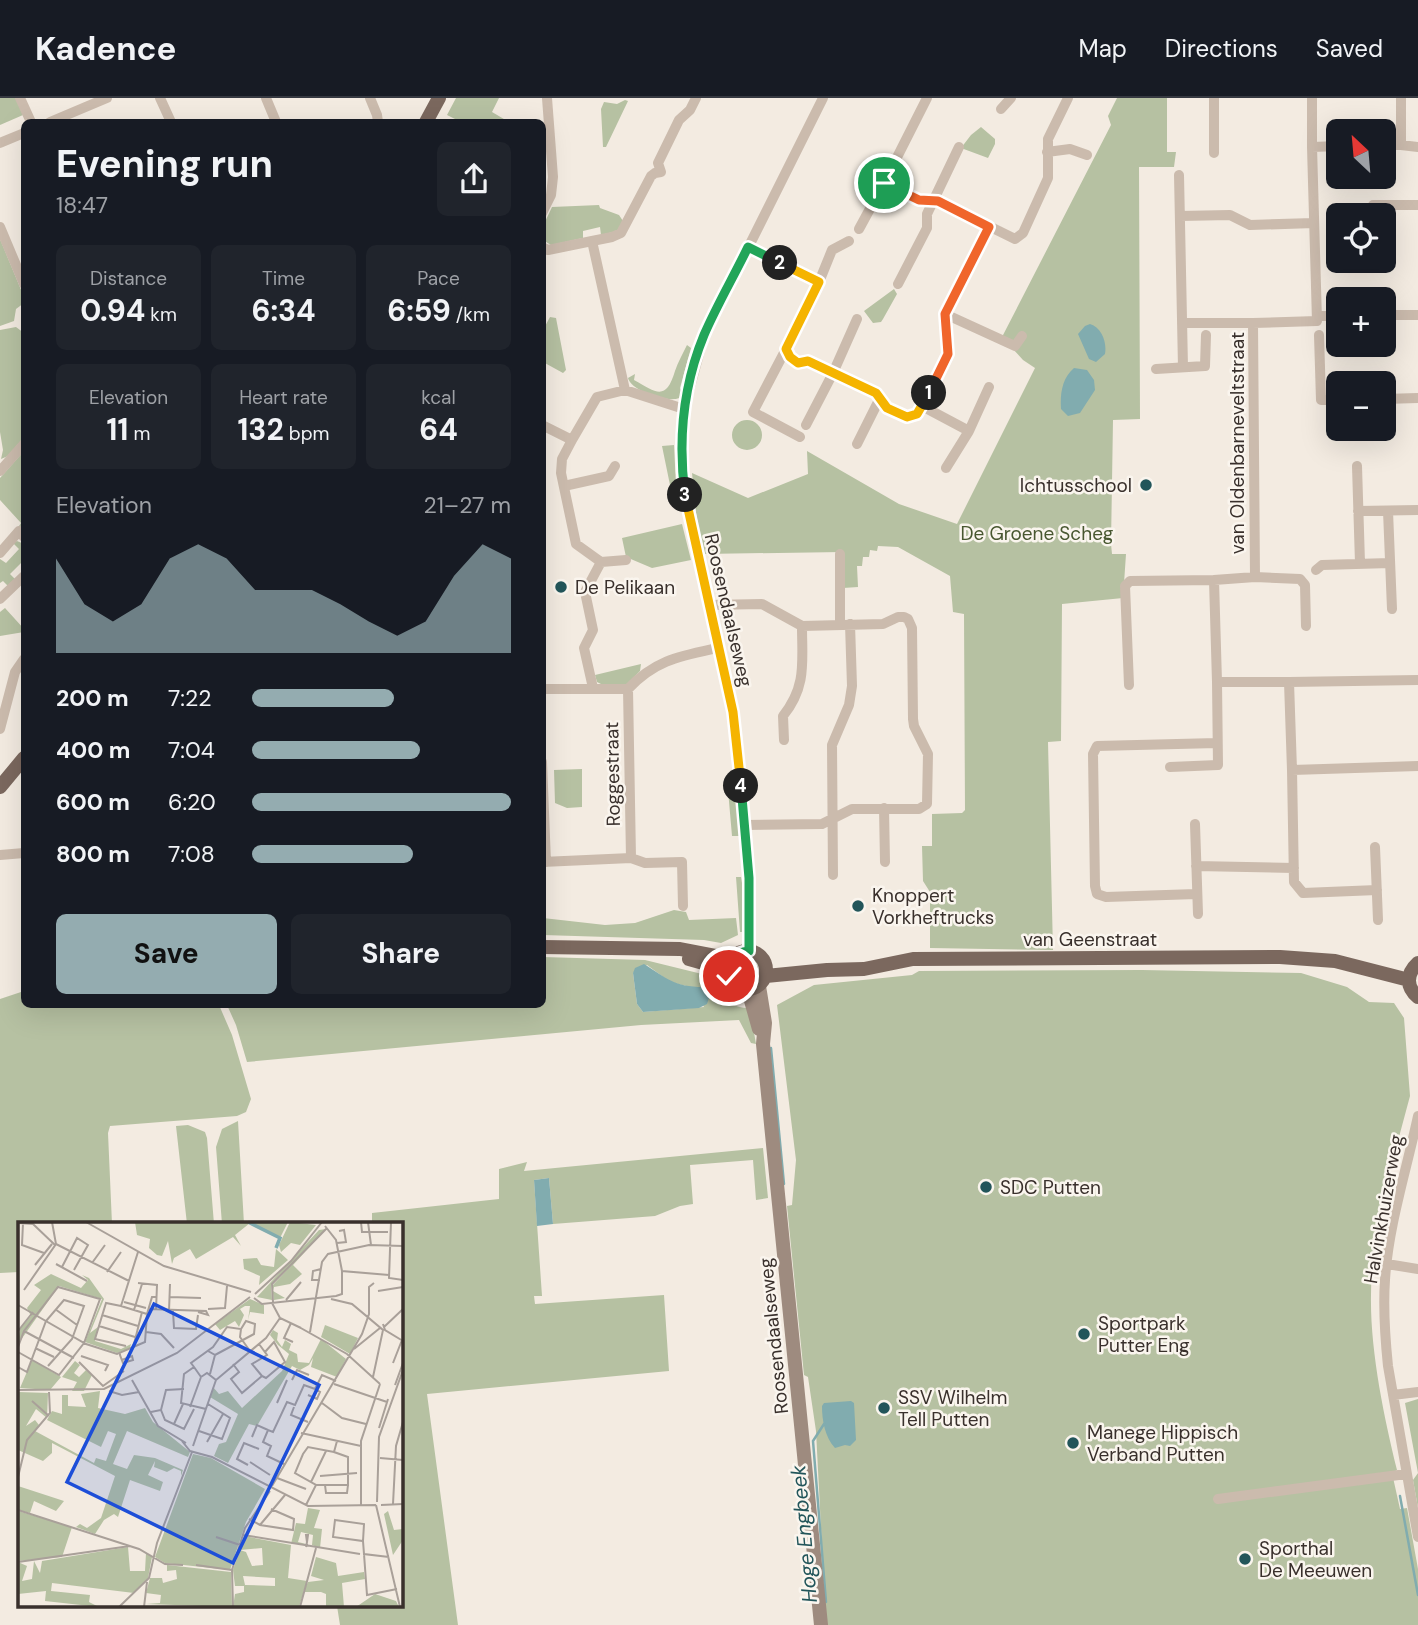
<!DOCTYPE html>
<meta charset="utf-8">
<style>
body{margin:0;font-family:"DM Sans",sans-serif;background:#20242c;color:#f1f3f6;height:100vh;display:flex;flex-direction:column;font-size:26px;white-space:nowrap}
*{box-sizing:border-box;margin:0}
p{font-size:23px;color:#9ea1a6}
.icon{flex:none;width:38px;height:38px;fill:none;stroke:currentColor;stroke-width:2;stroke-linecap:round;stroke-linejoin:round}
.map{position:relative;flex:1;overflow:hidden}
.drawer{position:absolute;left:21px;top:21px;width:525px;height:889px;display:flex;flex-direction:column;background:#171b24;border-radius:10px;box-shadow:0 7px 28px #0002}
.drawer>*{flex:none}
.needle{width:46px;rotate:334deg}
.tools{position:absolute;left:1326px;top:21px;display:grid;gap:14px}
.tools a{display:grid;place-items:center;width:70px;height:70px;border-radius:10px;background:#171b24;box-shadow:0 7px 28px #0002;font-size:35px}
.pin{position:absolute;display:grid;place-items:center;width:60px;height:60px;color:#fff;margin:-30px;border:4px solid #fff;border-radius:50%;box-shadow:0 2px 7px #0007}
.km{position:absolute;width:35px;height:35px;margin:-18px;border-radius:50%;background:#222;color:#fff;font-size:19px;line-height:35px;text-align:center}
.round{display:grid;place-items:center;flex:none;width:74px;height:74px;border-radius:10px;background:#20242c}
.headline{display:flex;align-items:center;justify-content:space-between;height:119px;padding:0 35px}
h1{font-size:38px;font-weight:700;line-height:52px}
.metrics{display:grid;grid-template-columns:repeat(3,1fr);gap:10px;height:119px;padding:7px 35px}
.metrics div{display:grid;align-content:center;border-radius:10px;background:#20242c;text-align:center}
.metrics b{font-size:30px;font-weight:700}
.metrics small{font-size:19px;font-weight:400}
.metrics p{font-size:19px}
.chart{height:196px;padding:14px 35px}
.chart p{display:flex;justify-content:space-between}
.chart svg{width:100%;height:126px;margin-top:7px;fill:#94acb0;opacity:.7}
.primary-button{display:flex;gap:14px;margin-top:auto;padding:14px 35px}
.primary-button a{flex:1;height:80px;border-radius:10px;background:#94acb0;color:#111;font-size:28px;font-weight:700;line-height:80px;text-align:center}
.primary-button a+a{background:#20242c;color:#f1f3f6}
ul{padding:0 35px;list-style:none;font-size:23px}
li{display:grid;grid-template-columns:112px 84px 1fr;align-items:center;height:52px}
li i{height:18px;border-radius:9px;background:#94acb0}
header{display:flex;align-items:center;gap:42px;box-sizing:border-box;height:98px;padding:0 35px;background:#171b24;border-bottom:2px solid #363941}
header strong{font-size:33px}
nav{display:flex;gap:38px;margin-inline-start:auto;font-size:24px}
.map>svg:first-child{display:block}
.green{fill:#b6c1a2;fill-rule:evenodd}
.water{fill:#81acaf}
.lines{fill:none;stroke-linecap:round;stroke-linejoin:round}
.stream{stroke:#81acaf;stroke-width:2.5}
.street{stroke:#cbbbad;stroke-width:10}
.secondary{stroke:#9e8b7f;stroke-width:14}
.primary{stroke:#7b685e;stroke-width:14}
.split-1-casing{stroke:#fff;stroke-width:14}
.split-2-casing{stroke:#fff;stroke-width:14}
.split-3-casing{stroke:#fff;stroke-width:14}
.split-4-casing{stroke:#fff;stroke-width:14}
.split-5-casing{stroke:#fff;stroke-width:14}
.split-1{stroke:#f0652b;stroke-width:9}
.split-2{stroke:#f5b400;stroke-width:9}
.split-3{stroke:#22a559;stroke-width:9}
.split-4{stroke:#f5b400;stroke-width:9}
.split-5{stroke:#22a559;stroke-width:9}
.poi-dot{fill:#22555a;stroke:#faf5ee;stroke-width:2.5}
.labels{text-anchor:middle;stroke-width:5;stroke-linejoin:round;paint-order:stroke}
.street-label{font-size:19px;fill:#39302c;stroke:#faf5ee}
.poi-label{font-size:19px;fill:#39302c;stroke:#faf5ee;text-anchor:start}
.park-label{font-size:19px;fill:#485730;stroke:#faf5ee}
.water-label{font-size:21px;font-style:italic;fill:#22555a;stroke:#faf5ee}
.inset-river{fill:none;stroke:#81acaf;stroke-width:3.5}
.inset-road{fill:none;stroke:#a9a099;stroke-width:2}
.view{fill:#1d4ed8;fill-opacity:0.15;stroke:#1d4ed8;stroke-width:3.5}
.inset-edge{fill:none;stroke:#39302c;stroke-width:3.5}
</style>
<header>
<strong>Kadence</strong>
<nav><a>Map</a><a>Directions</a><a>Saved</a></nav>
</header>
<div class="map">
<svg width="1418" height="1527" viewBox="0 0 1418 1527">
<rect width="100%" height="100%" fill="#f3ebe1"/>
<!-- green -->
<path class="green" d="M0,0H16L23,17L0,27Z
M456,0H499L492,14L509,24H461L447,17Z
M1117,0H1167V54H1176L1174,69H1139L1140,321L1113,322L1111,446L1112,456H1126L1123,500L1062,506L1061,643L1048,644L1053,852L930,850V794L923,783L922,748H932V716L962,715L965,712L964,516L953,514L950,478L898,449L878,448L877,453L870,452L869,459H863L862,468H857L858,489L843,490L842,454L703,456L696,415L692,375L748,400L808,376L807,353L899,406L957,426L1035,270L1023,262L1002,239L1111,27L1108,18Z
M625,2L628,3L606,49H603L601,11L604,4L617,6Z
M981,29L995,41V46L988,60L961,50L971,37Z
M599,107L600,110L619,117L623,123L617,133L601,137L600,129L583,133V140L551,147L543,142V128L552,109Z
M0,141L24,199V205L16,211L14,223L0,228Z
M894,191L897,196L883,221L881,224L873,225L864,213Z
M550,219L556,220L566,272L563,275L543,264V232Z
M16,229L24,235V339L8,358L1,361L3,352L0,334V232Z
M687,247L691,250L680,290L682,294L679,300C668,305 631,293 628,280L635,276L634,282C657,295 666,303 675,273C678,264 683,255 687,247Z
M732 337a15 15 0 1 1 30 0a15 15 0 1 1-30 0Z
M674,347L676,387H670L662,348Z
M24,353V427L21,430L19,428L21,425L0,402V380Z
M682,426L691,462L652,470L626,459L622,440Z
M17,443L24,446V462L10,476L15,481L8,488L3,483L0,485V461L6,465L19,451L13,445Z
M5,510L24,531V534L0,538V514Z
M641,566L640,573L626,587L601,586L597,584L595,577Z
M582,671V709L567,710L555,705L554,672Z
M733,691L735,702L739,707L742,738H732L728,692Z
M736,779H741C744,797 747,814 743,834H740Z
M674,812L686,814L689,822L736,820L738,837L721,845L704,842L543,837V820L605,827L635,825Z
M543,859L645,862L702,876L701,878L711,883C717,899 730,909 747,910L751,917L756,946L751,945L739,922L641,927L247,964L236,927L227,907L542,906ZM647,867L670,884L694,890L704,909L643,914L637,906L633,875Z
M736 872a11 11 0 1 1 22 0a11 11 0 1 1-22 0Z
M1142,872L1301,875L1347,889L1369,904L1394,905L1404,920L1410,998L1399,1039L1390,1051L1387,1064H1389C1380,1108 1371,1152 1371,1197C1370,1252 1384,1319 1397,1372L1392,1375L1400,1411L1407,1410L1418,1471V1527H826L816,1333L808,1279L804,1277L787,1108L792,1107L796,1062L777,907L814,887L912,877L919,873Z
M24,893V906L219,907L232,937L251,1001L246,1014L237,1018L110,1028L108,1035L112,1126H19V1174L0,1175V901Z
M238,1023L244,1126H222L216,1049L222,1031Z
M188,1027L205,1034L207,1040L214,1126H187L176,1028Z
M763,1050L768,1100L756,1102L753,1062L690,1067L693,1106L680,1108L655,1118L553,1126L549,1080L534,1082L542,1198H534L535,1206L664,1197L669,1273L427,1296L458,1527H340L337,1508H401V1126H372V1115L499,1101V1071L527,1064L524,1073Z
M1418,1301V1410L1413,1382L1418,1375L1405,1305Z"/>
<!-- water -->
<path class="water" d="M1090,226C1102,230 1107,244 1105,256L1096,264L1089,261L1078,236L1085,228Z
M1074,270L1087,272L1094,282L1095,292L1080,315L1068,318L1061,311C1060,296 1062,280 1074,270Z
M644,866C666,880 675,889 703,889L710,897L707,906L699,910L643,914L637,906L633,875L635,870Z
M549,1080L553,1126L537,1128L534,1082Z
M851,1303L854,1305L856,1342L850,1348L845,1347L835,1350C825,1339 822,1323 822,1308L824,1305Z"/>
<g class="lines">
<!-- stream -->
<path class="stream" d="M771,950L784,1086
M824,1326L813,1343L826,1504
M1400,1398L1418,1497"/>
<!-- street -->
<path class="street" d="M20,0L31,24
M160,0L171,24
M266,0L276,24
M370,0L377,17L378,24
M927,0L884,85L919,102L938,103L1015,141L1023,135L1048,80V41L1068,0
M1214,0V55
M1312,0V49
M1001,11L1011,0
M50,24L107,0
M0,45L24,35
M1384,47H1401V0
M1401,47L1418,49
M1339,48L1312,49L1317,223L1253,225L1255,479L1214,482L1217,584H1289L1292,672L1418,668
M1047,54L1070,51L1087,57
M1179,77L1183,269
M1373,107H1418
M542,115L551,97L553,79L547,0
M1180,118L1230,117L1250,127L1314,125
M0,129L24,186
M859,131L884,85
M592,143L612,139L621,135L651,78L655,75L661,74L658,65L679,22L690,12L696,0
M542,149L548,152L592,143L625,292
M748,149L819,184L786,251L790,259L798,265L808,263L876,295L887,310L907,319L917,316L922,308L948,256L945,216L989,129
M819,184L832,152L849,143
M898,186L927,130V116L959,49
M945,216L1015,248L1022,238
M1384,217H1418
M1317,218H1339
M1182,225H1253
M1319,237L1321,302H1339
M786,251L753,314L800,339
M1156,271L1205,268L1206,237
M1384,301L1418,300
M922,308L969,333
M542,327L572,342L597,299L625,292L684,311
M806,327L833,275L857,221
M572,342L562,361L561,375L576,446L601,464L626,462
M857,346L880,300
M1357,368L1360,465
M946,370L969,333L989,289
M0,373L24,346
M564,388L609,378L615,368
M1358,413L1418,412
M1388,413L1392,511
M0,455L19,433L24,439
M840,456V527
M1316,472L1322,467L1390,465
M1255,479L1300,481L1305,487L1306,528
M0,501L24,478
M709,507L762,506L802,528L883,526L898,519H904L908,521L912,530L913,621L914,628L928,656L927,706L919,711H852L822,726L744,727
M1289,584L1418,582
M1129,587L1125,488L1130,483L1214,482
M593,590L584,550L593,532L585,494L601,464
M542,591H628C655,562 680,558 717,550
M0,631L15,574L24,561
M784,642L783,618C807,588 802,564 802,528
M542,664L546,764
M1170,669L1218,667L1217,584
M1292,672L1294,784L1303,795L1377,792
M884,710L885,764
M1195,726L1198,816
M1375,749L1378,822
M0,757L24,755
M631,760L645,765L682,764L683,808
M542,764L631,760L628,591
M1196,768L1294,770
M833,777L832,647L849,607L852,588L850,526
M1196,796L1106,799L1097,796L1095,788L1093,656L1097,648L1217,645
M749,853V780L736,631L686,402L681,361L684,311L704,238L823,0
M1418,1018C1407,1070 1388,1129 1385,1182C1383,1210 1385,1239 1388,1268L1418,1439
M1387,1166L1418,1171
M1393,1297L1418,1294
M1218,1401L1406,1376"/>
<!-- secondary -->
<path class="secondary" d="M759,888L765,925L763,946L821,1527
M748,892L759,931"/>
<!-- primary -->
<path class="primary" d="M426,24L439,0
M0,689L24,660
M542,849L680,851L732,861
M728 872a19 19 0 1 1 38 0a19 19 0 1 1-38 0Z
M689,861L728,872
M1418,865C1406,876 1406,889 1418,899
M766,878L827,872L864,871L913,861L1280,859L1335,863L1409,882"/>
</g>
<g class="lines">
<defs>
<path id="split-1" d="M884,85L919,102L938,103L989,129L945,216L948,256L929,295"/>
<path id="split-2" d="M780,165L819,184L786,251L790,259L798,265L808,263L876,295L887,310L907,319L917,316L929,295"/>
<path id="split-3" d="M685,397C678,343 683,288 704,237C717,207 734,178 748,149L780,165"/>
<path id="split-4" d="M685,397L733,614L741,688"/>
<path id="split-5" d="M729,878C726,863 735,854 749,853V780L741,688"/>
</defs>
<!-- split-1 casing -->
<use href="#split-1" class="split-1-casing"/>
<!-- split-2 casing -->
<use href="#split-2" class="split-2-casing"/>
<!-- split-3 casing -->
<use href="#split-3" class="split-3-casing"/>
<!-- split-4 casing -->
<use href="#split-4" class="split-4-casing"/>
<!-- split-5 casing -->
<use href="#split-5" class="split-5-casing"/>
<!-- split-1 -->
<use href="#split-1" class="split-1"/>
<!-- split-2 -->
<use href="#split-2" class="split-2"/>
<!-- split-3 -->
<use href="#split-3" class="split-3"/>
<!-- split-4 -->
<use href="#split-4" class="split-4"/>
<!-- split-5 -->
<use href="#split-5" class="split-5"/>
</g>
<!-- markers -->
<g class="poi-dot">
<circle cx="1146" cy="387" r="7"/>
<circle cx="561" cy="489" r="7"/>
<circle cx="858" cy="808" r="7"/>
<circle cx="986" cy="1089" r="7"/>
<circle cx="1084" cy="1236" r="7"/>
<circle cx="884" cy="1310" r="7"/>
<circle cx="1073" cy="1345" r="7"/>
<circle cx="1245" cy="1461" r="7"/>
</g>
<g class="labels">
<!-- street labels -->
<g class="street-label">
<text transform="translate(1237 345) rotate(-90)" y="7">van Oldenbarneveltstraat</text>
<text transform="translate(729 512) rotate(77)" y="7">Roosendaalseweg</text>
<text transform="translate(612 676) rotate(-91)" y="7">Roggestraat</text>
<text x="1090" y="848">van Geenstraat</text>
<text transform="translate(1383 1111) rotate(-80)" y="7">Halvinkhuizerweg</text>
<text transform="translate(773 1238) rotate(-96)" y="7">Roosendaalseweg</text>
</g>
<!-- poi labels -->
<g class="poi-label">
<text x="1132" y="394" text-anchor="end">Ichtusschool</text>
<text x="575" y="496">De Pelikaan</text>
<text x="872" y="804">Knoppert<tspan x="872" dy="22">Vorkheftrucks</tspan></text>
<text x="1000" y="1096">SDC Putten</text>
<text x="1098" y="1232">Sportpark<tspan x="1098" dy="22">Putter Eng</tspan></text>
<text x="898" y="1306">SSV Wilhelm<tspan x="898" dy="22">Tell Putten</tspan></text>
<text x="1087" y="1341">Manege Hippisch<tspan x="1087" dy="22">Verband Putten</tspan></text>
<text x="1259" y="1457">Sporthal<tspan x="1259" dy="22">De Meeuwen</tspan></text>
</g>
<!-- park labels -->
<g class="park-label">
<text x="1037" y="442">De Groene Scheg</text>
</g>
<!-- water labels -->
<g class="water-label">
<text transform="translate(804 1436) rotate(-95)" y="7">Hoge Engbeek</text>
</g>
</g>
<!-- overview -->
<g transform="translate(18 1124)">
<rect width="385" height="385" fill="#f3ebe1"/>
<path d="M117,0H270L262,16L232,1L217,13L223,24L215,15L178,37L172,27L156,36L154,42L150,19L144,34L139,33L131,26L132,17L119,13ZM272,0L298,3L282,23L273,21L263,30L261,23ZM308,7L275,43L284,52L272,62L256,65L255,69L267,76L256,78L254,64L270,47L253,63L254,78L239,75L301,8ZM258,27L270,38L241,63L242,54L226,47L225,37L239,36L243,43L256,45ZM33,52L63,66L70,58L64,53L71,56L86,77L72,111L80,105L77,119L103,127L113,122L112,126L99,131L67,120L84,77L41,64L0,122L2,107L13,94L9,86L23,68L16,63ZM232,77L246,83V92L232,90L230,98L232,84H227L222,87L226,93L221,105L217,99L202,108L197,102ZM307,103L340,116L332,132L303,115ZM255,108L260,111L259,118L264,125L267,118L273,122L271,128L279,132L280,140L291,141L303,117L328,137L319,155L293,145L295,136L291,143L282,148L274,144L239,204L231,202L210,241L196,234L201,222L208,220L220,192L192,175L195,165L201,172L210,169L224,186L264,149L271,132L260,123L252,113ZM14,138L43,155L32,168L2,166ZM57,139L62,143L56,151L61,155L68,148L74,153L66,169H54L59,160L44,155ZM82,169L80,186L107,192L127,186L135,200L172,230L170,235L109,209L95,242L109,247L116,233L137,236L165,248L163,254V249L156,246L149,250L136,245L137,239L130,253L145,260L142,269L112,258L100,295L96,292L86,298L77,312L58,305L62,302L69,306L83,296L97,254L34,221V231L25,239L0,228V170L30,171L29,196L18,187L8,204L17,198L21,203L17,209L76,241L78,236L88,239L98,212L90,209L83,225L29,198L34,189L44,192V173H50V184L68,185L63,172ZM175,232L193,236L247,267L228,300L212,348L147,341L137,335ZM0,264L46,279L38,289L16,279L12,291L0,288ZM290,286L302,288L296,306L304,307L302,326L294,323L295,313L283,310L280,320L288,322H273L278,301L287,302ZM0,289L54,305L44,335L0,339ZM370,289L376,308L385,307V318L375,333L366,292ZM226,314L273,323L270,356L289,359L281,385H215L217,372L226,370V364H217L215,348ZM244,326L245,343L234,344L228,330L222,328ZM225,354L257,356V364L227,363ZM110,325L112,349H127L128,331L134,335L130,356L116,371L34,361L33,369L72,373L71,380L81,385L27,379L28,369L0,372V340L9,344L4,359L14,357L16,339L22,351L24,339ZM298,335L318,341L320,354L346,350L347,357L324,361L326,385H308V372L303,370H285L290,360L306,358L293,354ZM149,343L213,350L214,385L128,382L142,381L143,373L128,371L132,356H144L145,361L159,357L158,348L149,349ZM357,372L378,379L381,385H338Z" fill="#b6c1a2" fill-rule="evenodd"/>
<path class="inset-river" d="M230,0L262,16L258,26"/>
<path class="inset-road" d="M68,0L146,44L233,70M343,0L344,10H370M350,0L353,23M373,0L371,56L385,58M0,1L15,2L37,23M5,1L4,23L26,31M307,4L318,18L324,49L371,53M319,21L328,20L326,8L321,9M38,22L111,59M120,30L103,84L129,92M74,41L87,23M38,42L69,59M17,43L34,22M44,45L59,16L70,23L56,48M89,50L103,30M302,58H294L295,49L303,47M120,61L139,63L138,88M6,68L38,22L34,0M360,69L385,65M237,72L273,39L304,0M152,75L183,76M236,76L244,82L318,74L324,72V49M313,77L334,82L365,108L355,155M268,78L283,60M106,80L128,86M255,80L254,62L309,6M254,81L262,96L283,106M0,83L68,122L99,132L127,120L129,92L134,75H139M103,84L88,81L77,117L108,124M37,87L59,103M131,87L188,89L190,93L180,90M190,87L207,86L209,64M116,88L124,62M151,89L152,62M155,89L156,106L178,107L180,93M84,93L120,104M273,101L266,116L275,120M365,102L367,108L385,119M81,104L117,115M281,105L329,132L362,162M366,105L385,87M0,109L15,90M6,109L56,136M128,110L143,112L156,126M292,110L304,40L310,32L351,23L385,24M241,122L249,133L234,142L244,154M0,125L6,109L40,65L82,77L66,121L41,153L0,130M17,126L36,135M115,126L124,90M336,127L362,106M190,129L197,133L192,152M102,131V133L105,141L115,138L114,134L104,138M197,133L236,112L237,102L228,99L223,107M63,134L90,143L87,149M61,140L85,164L106,149M375,141L384,118M215,142L221,150L213,157L224,171L244,154M0,145L9,150L28,99L46,78L66,84L54,117L30,144M176,145L173,141L195,125L209,105L223,107L222,115L232,129M176,145L166,152L163,181L188,187M176,145L183,155L189,151L198,158M244,154L248,156L267,140L256,120L247,130M114,158L140,204L168,221M274,158L279,148L291,153M316,162L369,180M377,163L385,141M0,168L86,167L159,131L232,75M91,169L104,173L121,170M290,173L299,177L302,170L297,167M14,179L31,194M259,181L269,158M304,181L324,196L348,202M172,185L183,155M276,185L273,193L290,200M143,188L147,198L166,207L176,187M133,190L143,188L148,168L166,167M156,202L165,182M361,206L370,177M181,209L204,217L212,196L190,182M283,211L343,224M234,215L239,203L250,208M164,219L172,229L194,235L290,284L358,283M189,220L205,192M175,224L198,158L248,116L262,96M362,236L385,238M232,240L252,253M266,242L249,234L253,224L245,220L250,208L255,210L269,180L277,183L286,163L297,167L304,153L318,159M230,243L219,237L226,221L241,227M302,254L339,251M0,255L9,218L32,191L31,170M259,256L288,267M293,260L308,229M298,263H330V235L316,230L319,219M307,263L308,271H329L330,263M254,264L344,112L351,92V65L356,61M359,280L361,215L385,148M375,282L378,224L385,200M288,283L298,263L277,251L285,232L290,225L316,230M343,283V219L362,162M358,283L382,385M363,283L385,282M0,288L121,327L147,342L165,343M231,297L242,303L275,308L276,297L253,287M317,298L346,302L345,319L315,315ZM242,303L267,273M225,313L342,332M198,315L222,323M345,319L346,332L371,335M288,325L289,320L290,313H288L289,320M346,332L349,373L379,367M0,340L112,324M178,343L214,348M214,348L227,306L252,269M214,348L215,385M101,385L131,356L139,321L174,230M126,385L129,360M282,385L298,326"/>
<path class="view" d="M136,82L301,163L215,341L49,260Z"/>
<rect width="385" height="385" class="inset-edge"/>
</g>
</svg>
<div class="tools">
<a><svg class="needle" viewBox="-14 -14 28 28"><path d="M0-13l5 13h-10z" fill="#e53935"/><path d="M0 13l5-13h-10z" fill="#9ea1a6"/></svg></a>
<a><svg class="icon" aria-label="locate" viewBox="0 0 24 24"><circle cx="12" cy="12" r="6"/><path d="M12 2v4M12 18v4M2 12h4M18 12h4"/></svg></a>
<a>+</a>
<a>−</a>
</div>
<div class="pin" style="left:884px;top:85px;background:#1e9e55"><svg class="icon" aria-label="arrive" viewBox="0 0 24 24"><path d="M6 21V4h12l-3 4 3 4H6"/></svg></div>
<div class="pin" style="left:729px;top:878px;background:#d93025"><svg class="icon" aria-label="check" viewBox="0 0 24 24"><path d="M5 12l5 5 9-10"/></svg></div>
<b class="km" style="left:929px;top:295px">1</b>
<b class="km" style="left:780px;top:165px">2</b>
<b class="km" style="left:685px;top:397px">3</b>
<b class="km" style="left:741px;top:688px">4</b>
<section class="drawer">
<div class="headline"><div><h1>Evening run</h1><p>18:47</p></div><a class="round"><svg class="icon" aria-label="share" viewBox="0 0 24 24"><path d="M12 15V3M7 8l5-5 5 5M5 13v7h14v-7"/></svg></a></div>
<div class="metrics">
<div><p>Distance</p><b>0.94<small> km</small></b></div>
<div><p>Time</p><b>6:34</b></div>
<div><p>Pace</p><b>6:59<small> /km</small></b></div>
</div>
<div class="metrics">
<div><p>Elevation</p><b>11<small> m</small></b></div>
<div><p>Heart rate</p><b>132<small> bpm</small></b></div>
<div><p>kcal</p><b>64</b></div>
</div>
<div class="chart"><p><span>Elevation</span>21–27 m</p>
<svg viewBox="0 0 160 44" preserveAspectRatio="none"><path d="M0 44V11L10 27L20 33L30 27L40 11L50 6L60 11L70 22L80 22L90 22L100 27L110 33L120 38L130 33L140 17L150 6L160 11V44z"/></svg>
</div>
<ul>
<li><b>200 m</b>7:22<i style="width:55%"></i></li>
<li><b>400 m</b>7:04<i style="width:65%"></i></li>
<li><b>600 m</b>6:20<i style="width:100%"></i></li>
<li><b>800 m</b>7:08<i style="width:62%"></i></li>
</ul>
<div class="primary-button"><a>Save</a><a>Share</a></div>
</section>
</div>
